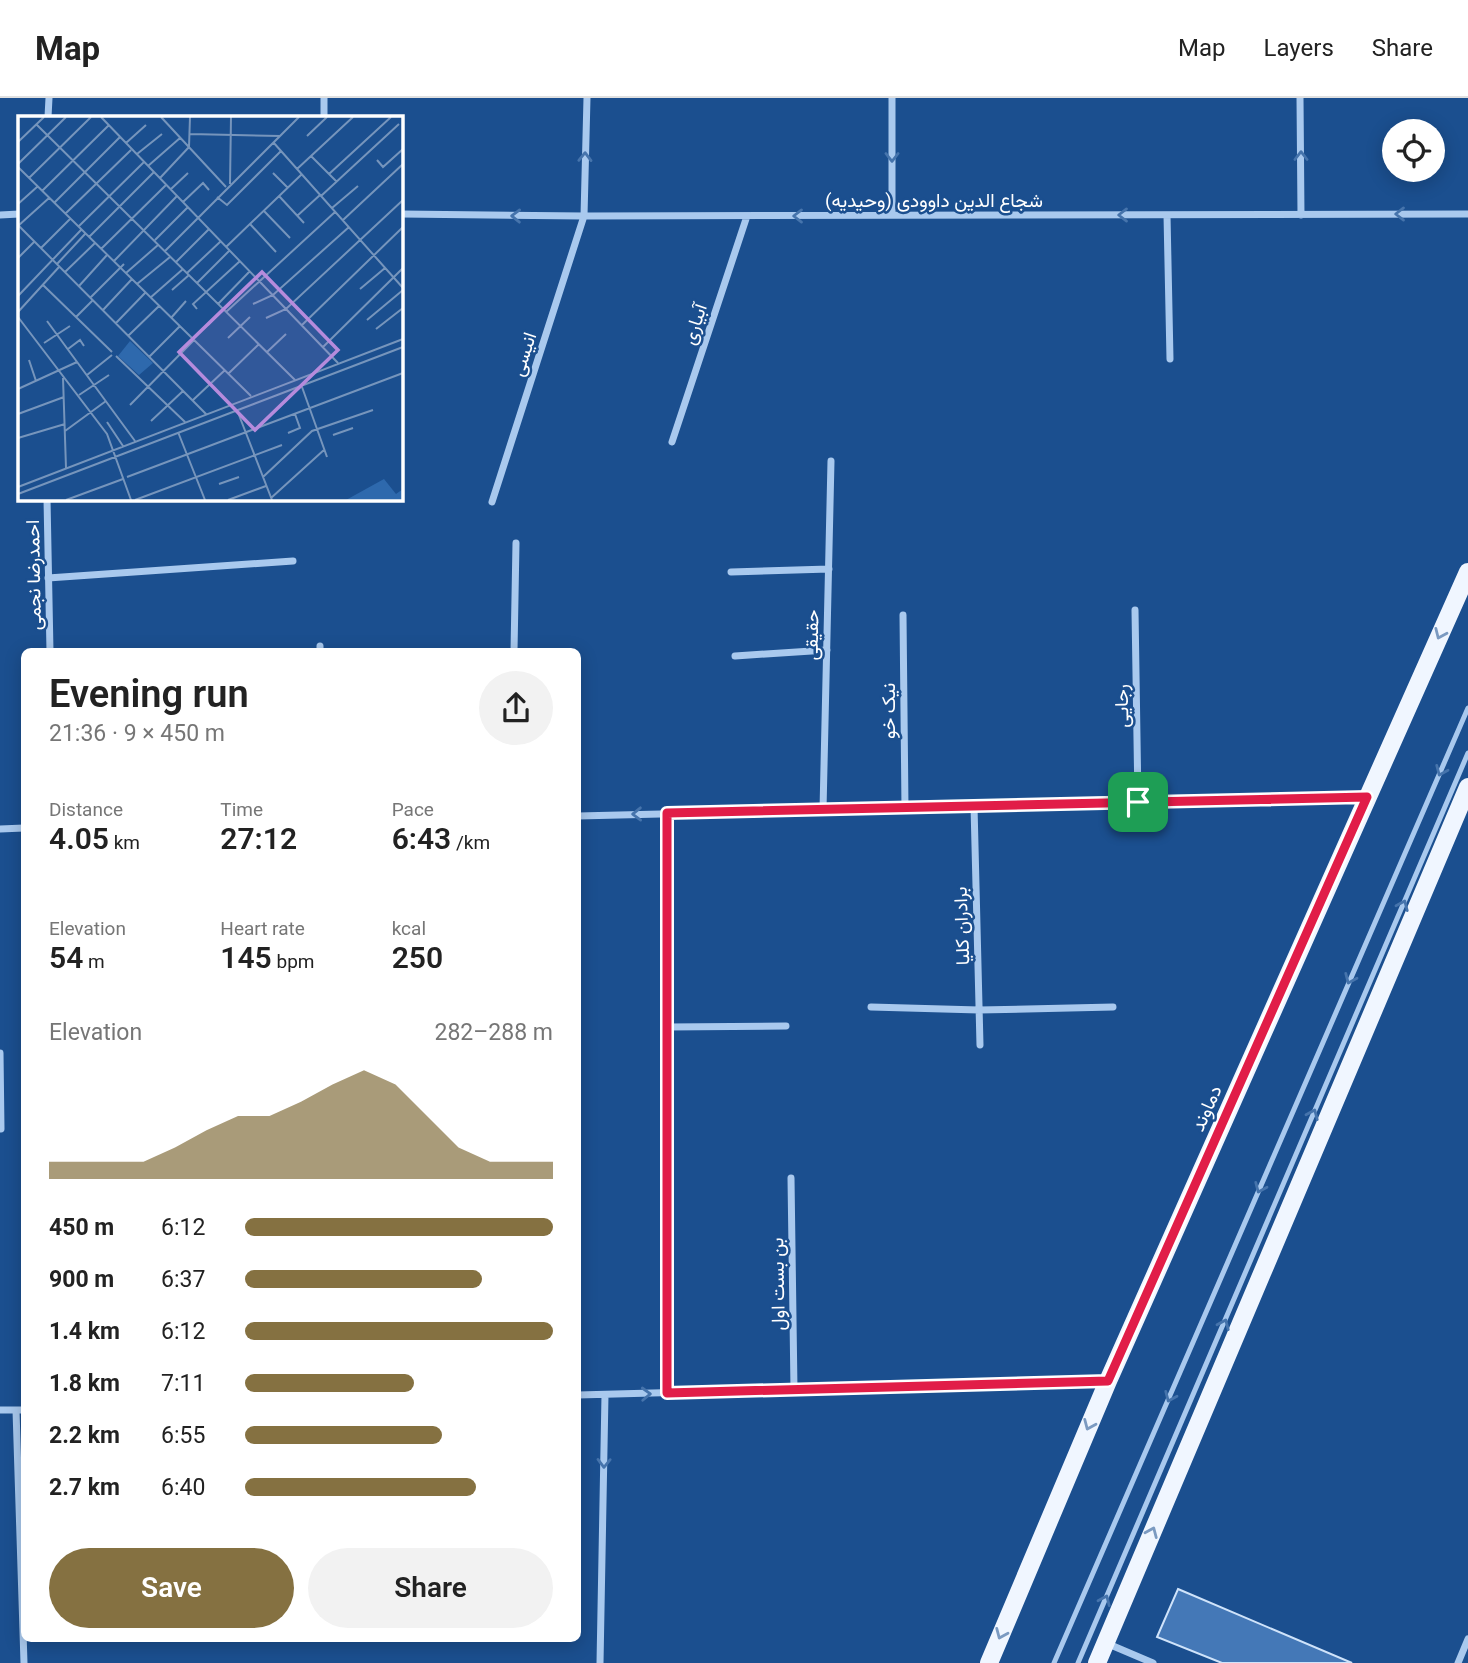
<!DOCTYPE html>
<meta charset="utf-8">
<style>
body{margin:0;font-family:Roboto,Vazirmatn,sans-serif;background:#f2f2f2;color:#222;height:100vh;display:flex;flex-direction:column;font-size:26px;white-space:nowrap}
*{box-sizing:border-box;margin:0}
p{font-size:23px;color:#767676}
.icon{flex:none;width:38px;height:38px;fill:none;stroke:currentColor;stroke-width:2;stroke-linecap:round;stroke-linejoin:round}
.map{position:relative;flex:1;overflow:hidden}
.drawer{position:absolute;left:21px;top:550px;width:560px;height:994px;display:flex;flex-direction:column;background:#fff;border-radius:10px;box-shadow:0 4px 18px #0003}
.drawer>*{flex:none}
.controls{position:absolute;left:1382px;top:21px;display:grid;gap:14px}
.controls a{display:grid;place-items:center;width:63px;height:63px;border-radius:50%;background:#fff;box-shadow:0 4px 18px #0003;font-size:35px}
.pin{position:absolute;display:grid;place-items:center;width:60px;height:60px;color:#fff;margin:-30px;border-radius:14px;box-shadow:0 4px 10px #0006}
.round{display:grid;place-items:center;flex:none;width:74px;height:74px;border-radius:37px;background:#f2f2f2}
.head{display:flex;align-items:center;justify-content:space-between;height:119px;padding:0 28px}
h1{font-size:38px;font-weight:600;line-height:52px}
.metrics{display:grid;grid-template-columns:repeat(3,1fr);gap:10px;height:119px;padding:7px 28px}
.metrics div{display:grid;align-content:center}
.metrics b{font-size:30px;font-weight:600}
.metrics small{font-size:19px;font-weight:400}
.metrics p{font-size:19px}
.chart{height:196px;padding:14px 28px}
.chart p{display:flex;justify-content:space-between}
.chart svg{width:100%;height:126px;margin-top:7px;fill:#857141;opacity:.7}
.button{display:flex;gap:14px;margin-top:auto;padding:14px 28px}
.button a{flex:1;height:80px;border-radius:42px;background:#857141;color:#fff;font-size:28px;font-weight:600;line-height:80px;text-align:center}
.button a+a{background:#f2f2f2;color:#222}
ul{padding:0 28px;list-style:none;font-size:23px}
li{display:grid;grid-template-columns:112px 84px 1fr;align-items:center;height:52px}
li i{height:18px;border-radius:9px;background:#857141}
header{display:flex;align-items:center;gap:42px;box-sizing:border-box;height:98px;padding:0 35px;background:#fff;border-bottom:2px solid #e0e0e0}
header strong{font-size:33px}
nav{display:flex;gap:38px;margin-inline-start:auto;font-size:24px}
.map>svg:first-child{display:block}
.building{fill:#4478b7;stroke:#cfe3fa;stroke-width:2}
.lines{fill:none;stroke-linecap:round;stroke-linejoin:round}
.service{stroke:#a9c9ee;stroke-width:5}
.minor{stroke:#a9c9ee;stroke-width:7}
.primary{stroke:#f0f6ff;stroke-width:18}
.oneway{stroke:#4674ac}
.oneway2{stroke:#7b9ac1}
.route-casing{stroke:#fff;stroke-width:14}
.route{stroke:#e11d48;stroke-width:9}
.labels{text-anchor:middle;stroke-width:5;stroke-linejoin:round;paint-order:stroke}
.street-label{font-size:19px;fill:#fff;stroke:#1b4f8f}
.inset-road{fill:none;stroke:#7695bc;stroke-width:2}
.view{fill:#b68bdc;fill-opacity:0.15;stroke:#b68bdc;stroke-width:3.5}
.inset-edge{fill:none;stroke:#fff;stroke-width:3.5}
</style>
<header>
<strong>Map</strong>
<nav><a>Map</a><a>Layers</a><a>Share</a></nav>
</header>
<div class="map">
<svg width="1468" height="1565" viewBox="0 0 1468 1565">
<rect width="100%" height="100%" fill="#1b4f8f"/>
<!-- building -->
<path class="building" d="M1178,1491L1352,1565H1222L1157,1539Z"/>
<g class="lines">
<!-- service -->
<path class="service" d="M1054,1565L1468,610
M1078,1565L1468,655"/>
<!-- minor -->
<path class="minor" d="M1300,0L1301,117
M48,19L49,0
M324,19V0
M401,116L584,118L1468,116
M0,117L19,116
M892,117V0
M1167,117L1170,261
M672,344L747,118
M47,401L50,553
M492,404L584,118L587,0
M731,474L829,471
M48,480L293,463
M1135,512L1138,704
M903,517L905,710
M320,548V553
M514,553L516,445
M735,558L827,552
M974,708L980,947
M823,712L831,363
M578,718L1366,699
M0,731L24,730
M871,909L979,912L1113,909
M668,929L786,928
M0,955L1,1031
M791,1080L794,1291
M667,1295V715
M578,1297L1105,1283
M0,1312H24
M16,1312L24,1565
M1106,1545L1153,1565
M600,1565L605,1297
M1458,1565L1468,1541"/>
<!-- primary -->
<path class="primary" d="M989,1565L1108,1283L1468,474
M1097,1565L1468,689"/>
</g>
<!-- one-way arrows -->
<defs><path id="oneway-chevron" d="M-2-3.5L2.5 0L-2 3.5" fill="none" stroke-width="1.6" stroke-linecap="round" stroke-linejoin="round" transform="scale(1.75)"/></defs>
<g class="oneway">
<use href="#oneway-chevron" transform="translate(1301 58) rotate(-90)"/>
<use href="#oneway-chevron" transform="translate(585 59) rotate(-89)"/>
<use href="#oneway-chevron" transform="translate(892 59) rotate(90)"/>
<use href="#oneway-chevron" transform="translate(1400 116) rotate(180)"/>
<use href="#oneway-chevron" transform="translate(1123 117) rotate(180)"/>
<use href="#oneway-chevron" transform="translate(516 118) rotate(-179)"/>
<use href="#oneway-chevron" transform="translate(798 118) rotate(180)"/>
<use href="#oneway-chevron" transform="translate(1441 673) rotate(113)"/>
<use href="#oneway-chevron" transform="translate(637 716) rotate(179)"/>
<use href="#oneway-chevron" transform="translate(1403 807) rotate(-67)"/>
<use href="#oneway-chevron" transform="translate(1350 881) rotate(113)"/>
<use href="#oneway-chevron" transform="translate(1313 1016) rotate(-67)"/>
<use href="#oneway-chevron" transform="translate(1260 1090) rotate(113)"/>
<use href="#oneway-chevron" transform="translate(1224 1226) rotate(-67)"/>
<use href="#oneway-chevron" transform="translate(646 1296) rotate(-2)"/>
<use href="#oneway-chevron" transform="translate(1170 1299) rotate(113)"/>
<use href="#oneway-chevron" transform="translate(604 1365) rotate(91)"/>
<use href="#oneway-chevron" transform="translate(1105 1502) rotate(-67)"/>
</g>
<g class="oneway2">
<use href="#oneway-chevron" transform="translate(1440 536) rotate(114)"/>
<use href="#oneway-chevron" transform="translate(1089 1327) rotate(113)"/>
<use href="#oneway-chevron" transform="translate(1152 1434) rotate(-67)"/>
<use href="#oneway-chevron" transform="translate(1001 1536) rotate(113)"/>
</g>
<g class="lines">
<defs>
<path id="route" d="M1367,699L1108,1283L667,1295V715Z"/>
</defs>
<!-- route casing -->
<use href="#route" class="route-casing"/>
<!-- route -->
<use href="#route" class="route"/>
</g>
<g class="labels">
<!-- street labels -->
<g class="street-label">
<text x="934" y="109">شجاع الدین داوودی (وحیدیه)</text>
<text transform="translate(694 226) rotate(-72)" y="7">آبیاری</text>
<text transform="translate(523 256) rotate(-72)" y="7">انیسی</text>
<text transform="translate(33 477) rotate(-91)" y="7">احمدرضا نجمی</text>
<text transform="translate(811 537) rotate(-89)" y="7">حقیقی</text>
<text transform="translate(1121 608) rotate(-91)" y="7">رجایی</text>
<text transform="translate(888 613) rotate(-90)" y="7">نیک خو</text>
<text transform="translate(961 828) rotate(-92)" y="7">برادران کلیا</text>
<text transform="translate(1206 1010) rotate(-66)" y="7">دماوند</text>
<text transform="translate(777 1186) rotate(-91)" y="7">بن بست اول</text>
</g>
</g>
<!-- overview -->
<g transform="translate(18 18)">
<rect width="385" height="385" fill="#1b4f8f"/>
<path d="M112,225L135,247L121,259L100,240ZM366,363L378,378L385,373V384H328Z" fill="#2e69ad"/>
<path class="inset-road" d="M83,1L320,247M143,1L208,71M18,8L277,264M172,18L262,20M289,20L309,1M0,26L26,1M255,26L385,172M108,27L128,9M171,31L172,1M119,38L144,18M293,40L319,66M359,44L365,51L385,33M0,48L48,1M130,50L162,22M0,51L233,280M279,53L335,1M255,57L270,72M311,58L373,1M11,62L73,1M142,62L171,31M212,68L213,1M153,73L170,57M24,75L91,9M261,80L286,107M303,80L381,8M199,81L209,89L263,35M165,86L185,67L191,74M36,87L102,21M0,88L19,71M314,92L340,70M246,95L272,122M47,98L113,34M279,100L302,79M325,104L385,48M232,108L258,136M0,109L188,298M0,110L31,82M60,111L126,46M71,121L136,56M137,124L170,91M208,131L284,58M23,132L52,103M83,133L148,69M147,135L281,1M0,142L16,126M96,145L159,80M158,146L191,113M39,148L67,118M47,156L77,127M108,157L140,129M169,157L203,125M179,167L212,134M119,168L152,141M25,169L94,236M61,170L89,139M342,173L367,152M154,174L171,159M0,180L63,114M72,182L106,148M132,182L165,153M200,188L232,155M235,188L255,179L331,111M179,193L175,188L222,145M85,194L114,163M0,196L41,151M208,196L317,96M0,201L89,318L113,384M58,201L75,184M153,202L168,185M248,202L268,193L385,84M349,204L385,174M29,205L117,325M98,207L127,177M190,209L205,193M284,209L385,111M358,213L385,192M110,220L141,190M210,222L232,201M26,227L52,210M305,231L385,152M50,233L62,224L66,230M249,236L268,218M98,240L167,306M131,241L162,210M11,244L18,265M210,258L241,228M69,259L94,239M45,262L48,352M284,271L309,341M0,273L59,246M61,279L91,259M175,284L207,254M112,289L176,224M219,294L254,384M0,298L46,281M133,305L165,275M89,306L105,330M47,315L88,285M160,316L187,384M270,317L282,312L277,298M315,319L335,312M0,322L47,308M109,361L385,257M245,361L294,315L355,294M201,368L221,361M0,371L385,223M0,378L385,231M253,382L307,333M48,384L105,363M117,384L264,329M210,384L248,370"/>
<path class="view" d="M244,156L320,234L237,314L161,236Z"/>
<rect width="385" height="385" class="inset-edge"/>
</g>
</svg>
<div class="controls">
<a><svg class="icon" aria-label="locate" viewBox="0 0 24 24"><circle cx="12" cy="12" r="6"/><path d="M12 2v4M12 18v4M2 12h4M18 12h4"/></svg></a>
</div>
<div class="pin" style="left:1138px;top:704px;background:#1e9e55"><svg class="icon" aria-label="arrive" viewBox="0 0 24 24"><path d="M6 21V4h12l-3 4 3 4H6"/></svg></div>
<section class="drawer">
<div class="head"><div><h1>Evening run</h1><p>21:36 · 9 × 450 m</p></div><a class="round"><svg class="icon" aria-label="share" viewBox="0 0 24 24"><path d="M12 15V3M7 8l5-5 5 5M5 13v7h14v-7"/></svg></a></div>
<div class="metrics">
<div><p>Distance</p><b>4.05<small> km</small></b></div>
<div><p>Time</p><b>27:12</b></div>
<div><p>Pace</p><b>6:43<small> /km</small></b></div>
</div>
<div class="metrics">
<div><p>Elevation</p><b>54<small> m</small></b></div>
<div><p>Heart rate</p><b>145<small> bpm</small></b></div>
<div><p>kcal</p><b>250</b></div>
</div>
<div class="chart"><p><span>Elevation</span>282–288 m</p>
<svg viewBox="0 0 160 44" preserveAspectRatio="none"><path d="M0 44V38L10 38L20 38L30 38L40 33L50 27L60 22L70 22L80 17L90 11L100 6L110 11L120 22L130 33L140 38L150 38L160 38V44z"/></svg>
</div>
<ul>
<li><b>450 m</b>6:12<i style="width:100%"></i></li>
<li><b>900 m</b>6:37<i style="width:77%"></i></li>
<li><b>1.4 km</b>6:12<i style="width:100%"></i></li>
<li><b>1.8 km</b>7:11<i style="width:55%"></i></li>
<li><b>2.2 km</b>6:55<i style="width:64%"></i></li>
<li><b>2.7 km</b>6:40<i style="width:75%"></i></li>
</ul>
<div class="button"><a>Save</a><a>Share</a></div>
</section>
</div>
